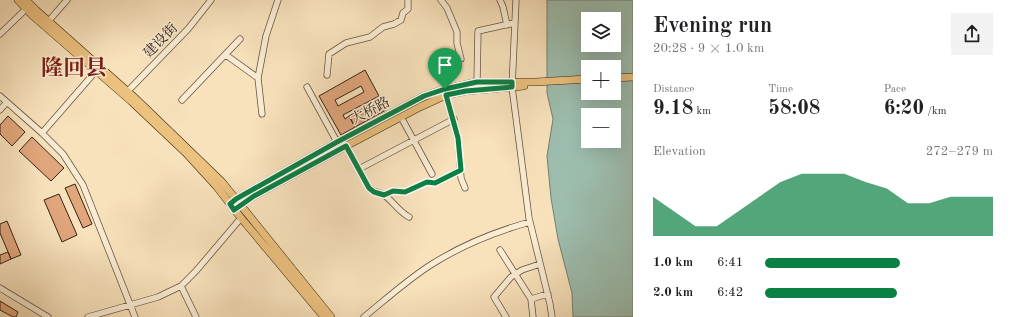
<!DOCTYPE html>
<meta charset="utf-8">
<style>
body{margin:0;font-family:"Old Standard TT","Noto Serif SC",serif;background:#f2f2f2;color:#202124;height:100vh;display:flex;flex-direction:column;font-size:15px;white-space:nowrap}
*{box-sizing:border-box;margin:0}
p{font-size:13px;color:#757577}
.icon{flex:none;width:22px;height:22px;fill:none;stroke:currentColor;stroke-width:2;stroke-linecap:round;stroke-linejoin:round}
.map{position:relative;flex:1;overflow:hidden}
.panel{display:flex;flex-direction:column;background:#fff;width:380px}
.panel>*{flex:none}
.controls{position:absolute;left:581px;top:12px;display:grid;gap:8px}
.controls a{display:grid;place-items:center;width:40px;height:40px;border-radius:0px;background:#fff;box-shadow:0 4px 16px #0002;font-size:20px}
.pin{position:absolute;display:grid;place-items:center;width:34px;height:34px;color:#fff;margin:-41px -17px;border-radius:50% 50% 50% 0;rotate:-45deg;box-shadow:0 0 4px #0007}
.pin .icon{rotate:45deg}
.round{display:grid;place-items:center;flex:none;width:42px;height:42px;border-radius:0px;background:#f2f2f2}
.overview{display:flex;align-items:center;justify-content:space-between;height:68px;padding:0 20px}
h1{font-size:22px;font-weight:800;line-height:30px}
.figures{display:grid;grid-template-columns:repeat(3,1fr);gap:6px;height:68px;padding:4px 20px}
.figures div{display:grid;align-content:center}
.figures b{font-size:20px;font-weight:800}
.figures small{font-size:11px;font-weight:400}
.figures p{font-size:11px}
.chart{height:112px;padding:8px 20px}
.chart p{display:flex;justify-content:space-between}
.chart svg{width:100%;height:72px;margin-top:4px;fill:#0b8043;opacity:.7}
ul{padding:0 20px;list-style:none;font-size:13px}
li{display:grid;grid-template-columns:64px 48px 1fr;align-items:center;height:30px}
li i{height:10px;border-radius:5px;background:#0b8043}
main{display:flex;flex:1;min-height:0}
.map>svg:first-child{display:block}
.water{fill:#9dbeaf;stroke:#738072;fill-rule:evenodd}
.building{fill:#e1a67c;stroke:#342316;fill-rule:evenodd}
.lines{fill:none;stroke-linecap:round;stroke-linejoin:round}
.minor-casing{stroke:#655340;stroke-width:7}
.major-casing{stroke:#342316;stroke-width:8}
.minor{stroke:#faecd3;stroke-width:5.5}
.major{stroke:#ecc17e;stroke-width:7}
.route-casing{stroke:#fff;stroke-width:8}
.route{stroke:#0b8043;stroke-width:5}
.labels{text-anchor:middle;stroke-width:3;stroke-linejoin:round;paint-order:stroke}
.street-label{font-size:14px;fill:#342316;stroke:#faecd3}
.town-label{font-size:22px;font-weight:bold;fill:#7a1f14;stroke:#faecd3}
</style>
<main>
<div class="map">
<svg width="633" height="317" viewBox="0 0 633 317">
<rect width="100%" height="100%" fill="#f8e2bc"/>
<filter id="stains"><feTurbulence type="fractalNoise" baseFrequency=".005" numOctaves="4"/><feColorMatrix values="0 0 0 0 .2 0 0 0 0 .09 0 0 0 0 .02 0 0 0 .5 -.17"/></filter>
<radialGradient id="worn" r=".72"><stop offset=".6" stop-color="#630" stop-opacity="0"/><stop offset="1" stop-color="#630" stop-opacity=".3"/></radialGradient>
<!-- water -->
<path class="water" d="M547,0H633V317H573L572,293L558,239L551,198L547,156L553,119L547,93ZM588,19H614V45H588ZM588,67H614V93H588ZM588,115H614V141H588Z"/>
<!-- building -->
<path class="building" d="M365,70L379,96L343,115L345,119L349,116L355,127L341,135L319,96ZM361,86L364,92L338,106L335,100Z
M380,99L386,110L355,127L349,116Z
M8,116L25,132L12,146L0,134V125Z
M32,137L64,168L51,181L19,151Z
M75,184L92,224L83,228L65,188Z
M59,194L77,235L62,242L44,200Z
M7,221L21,255L11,259L0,233V224Z
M8,252L11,259L0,264V255Z
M0,301L18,312L16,317H13L0,310Z"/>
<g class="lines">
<defs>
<path id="minor" d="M441,0L447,8L457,32V43L461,59
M500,0L503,7L507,25
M516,0L512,87L529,218L550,304L552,317
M46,24L67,0
M0,34L26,9
M226,55L258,78L262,114
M327,75L329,54L346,43L370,37L383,27L394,24L401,20L403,13L408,9V0
M258,78L266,36L278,0
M477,82L478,31L514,23
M307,87L337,142
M126,93L188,29L211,0
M446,95L458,138L461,178L465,188
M0,96L42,133L96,71
M182,100L240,39
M0,110L7,102
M401,117L432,174
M42,133L63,154L83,185L135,317
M346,146L369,188C375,193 379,192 384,195C393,201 398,211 409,217
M359,169L454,119
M384,195L393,191L405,192L427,182L435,183L461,170
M500,250L531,299L533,317
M181,286L196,317
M0,288L48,317
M531,299L548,294
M88,317L158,297L181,286L196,271L241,218
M364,317C385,300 406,281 429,266C460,246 494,232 530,222
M506,317L494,297L511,277L522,270L540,264"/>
<path id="major" d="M18,0L32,15L131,101L186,153L217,187L241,218L324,317
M26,0L36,10L135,98L222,182L331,317
M614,78L633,77
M233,201L337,142L424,96L445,89L477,82H535L588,79
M237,207L254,196L346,146L420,107L446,95L466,91L524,86"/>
</defs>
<!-- minor casing -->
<use href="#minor" class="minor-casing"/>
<!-- major casing -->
<use href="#major" class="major-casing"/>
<!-- minor -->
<use href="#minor" class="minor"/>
<!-- major -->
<use href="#major" class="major"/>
</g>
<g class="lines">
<defs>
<path id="route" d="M477,82H512V87L466,91L446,95L458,138L461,170L435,183L427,182L405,192L393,191L384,195L374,192L369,188L346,146L254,196L234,210L230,204L236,199L337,142L424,96L445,89Z"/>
</defs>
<!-- route casing -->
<use href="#route" class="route-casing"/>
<!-- route -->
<use href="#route" class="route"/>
</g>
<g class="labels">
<!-- street labels -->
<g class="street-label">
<text transform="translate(160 40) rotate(-46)" y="5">建设街</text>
<text transform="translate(370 110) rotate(-28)" y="5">大桥路</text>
</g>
<!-- town labels -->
<g class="town-label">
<text x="74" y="75">隆回县</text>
</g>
</g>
<rect width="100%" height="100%" filter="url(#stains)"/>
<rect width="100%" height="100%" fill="url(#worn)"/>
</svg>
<div class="controls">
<a><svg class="icon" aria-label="layers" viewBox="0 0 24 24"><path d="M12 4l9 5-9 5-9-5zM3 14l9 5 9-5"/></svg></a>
<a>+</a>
<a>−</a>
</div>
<div class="pin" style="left:445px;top:89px;background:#1e9e55"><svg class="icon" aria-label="arrive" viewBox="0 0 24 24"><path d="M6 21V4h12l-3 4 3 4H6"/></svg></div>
</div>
<section class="panel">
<div class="overview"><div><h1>Evening run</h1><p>20:28 · 9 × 1.0 km</p></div><a class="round"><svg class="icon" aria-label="share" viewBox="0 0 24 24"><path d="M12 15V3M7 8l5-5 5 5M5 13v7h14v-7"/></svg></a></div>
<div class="figures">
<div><p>Distance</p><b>9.18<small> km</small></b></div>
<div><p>Time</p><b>58:08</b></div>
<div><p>Pace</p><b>6:20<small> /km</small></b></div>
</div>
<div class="chart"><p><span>Elevation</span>272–279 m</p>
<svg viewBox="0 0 160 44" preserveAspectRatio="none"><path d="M0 44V20L10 29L20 38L30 38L40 29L50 20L60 11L70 6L80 6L90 6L100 11L110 15L120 24L130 24L140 20L150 20L160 20V44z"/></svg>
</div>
<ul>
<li><b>1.0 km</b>6:41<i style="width:59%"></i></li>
<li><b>2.0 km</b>6:42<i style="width:58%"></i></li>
</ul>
</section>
</main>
